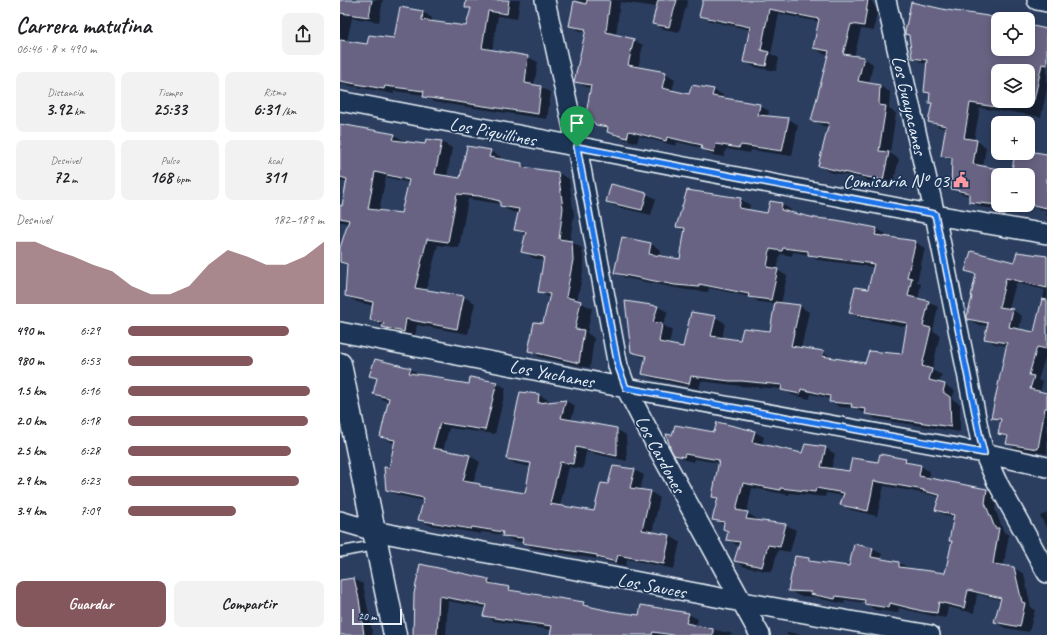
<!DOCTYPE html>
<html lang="es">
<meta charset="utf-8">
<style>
body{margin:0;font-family:Caveat,sans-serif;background:#f2f2f2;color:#202124;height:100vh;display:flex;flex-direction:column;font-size:15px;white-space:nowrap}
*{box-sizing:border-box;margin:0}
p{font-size:13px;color:#757577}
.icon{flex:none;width:22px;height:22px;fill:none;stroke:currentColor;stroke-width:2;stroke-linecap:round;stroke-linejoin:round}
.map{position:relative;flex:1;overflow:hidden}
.details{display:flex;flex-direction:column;background:#fff;width:340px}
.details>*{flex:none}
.controls{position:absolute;left:651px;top:12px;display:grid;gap:8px}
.controls a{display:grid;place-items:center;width:44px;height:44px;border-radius:8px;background:#fff;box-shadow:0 2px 10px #0003;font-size:20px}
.scale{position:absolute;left:12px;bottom:10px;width:50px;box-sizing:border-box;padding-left:4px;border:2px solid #e8f1f8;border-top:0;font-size:11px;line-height:14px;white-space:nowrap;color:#e8f1f8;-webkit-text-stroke:3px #1d3557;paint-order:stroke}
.pin{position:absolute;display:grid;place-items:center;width:34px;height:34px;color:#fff;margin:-41px -17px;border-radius:50% 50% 50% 0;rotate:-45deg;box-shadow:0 0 4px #0007}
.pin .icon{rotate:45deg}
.round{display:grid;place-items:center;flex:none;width:42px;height:42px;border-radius:8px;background:#f2f2f2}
.head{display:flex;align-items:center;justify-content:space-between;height:68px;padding:0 16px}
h1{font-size:22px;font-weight:600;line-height:30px}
.figures{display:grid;grid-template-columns:repeat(3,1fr);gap:6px;height:68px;padding:4px 16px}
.figures div{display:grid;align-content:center;border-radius:8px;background:#f2f2f2;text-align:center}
.figures b{font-size:17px;font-weight:600}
.figures small{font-size:11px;font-weight:400}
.figures p{font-size:11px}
.chart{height:112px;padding:8px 16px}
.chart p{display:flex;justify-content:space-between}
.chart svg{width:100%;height:72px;margin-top:4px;fill:#84575d;opacity:.7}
.action{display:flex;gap:8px;margin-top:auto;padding:8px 16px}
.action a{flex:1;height:46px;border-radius:8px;background:#84575d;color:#fff;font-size:16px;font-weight:600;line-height:46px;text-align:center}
.action a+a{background:#f2f2f2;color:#202124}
ul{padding:0 16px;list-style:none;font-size:13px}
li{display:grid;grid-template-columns:64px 48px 1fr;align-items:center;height:30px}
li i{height:10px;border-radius:5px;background:#84575d}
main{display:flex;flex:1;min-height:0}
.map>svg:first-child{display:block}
.shadow{fill:#0007;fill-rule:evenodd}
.building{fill:#676482;stroke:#e8f1f8;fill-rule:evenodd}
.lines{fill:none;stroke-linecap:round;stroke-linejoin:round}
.lane-casing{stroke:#e8f1f8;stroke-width:12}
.street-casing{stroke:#e8f1f8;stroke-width:22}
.secondary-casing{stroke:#e8f1f8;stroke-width:25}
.lane{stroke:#1d3557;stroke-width:9}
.street{stroke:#1d3557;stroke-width:19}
.secondary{stroke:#1d3557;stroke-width:22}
.route-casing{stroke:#fff;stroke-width:8}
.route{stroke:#1a73e8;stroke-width:5}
.labels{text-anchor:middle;stroke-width:3.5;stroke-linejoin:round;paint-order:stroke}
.street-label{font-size:19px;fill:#e8f1f8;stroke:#1d3557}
.poi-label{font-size:19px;fill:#e8f1f8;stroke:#1d3557;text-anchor:end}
</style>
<main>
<section class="details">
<div class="head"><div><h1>Carrera matutina</h1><p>06:46 · 8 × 490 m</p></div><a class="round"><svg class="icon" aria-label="share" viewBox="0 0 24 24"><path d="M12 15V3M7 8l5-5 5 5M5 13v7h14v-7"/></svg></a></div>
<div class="figures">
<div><p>Distancia</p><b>3.92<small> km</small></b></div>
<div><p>Tiempo</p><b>25:33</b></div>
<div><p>Ritmo</p><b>6:31<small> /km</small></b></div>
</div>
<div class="figures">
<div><p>Desnivel</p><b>72<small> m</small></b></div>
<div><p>Pulso</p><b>168<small> bpm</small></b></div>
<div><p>kcal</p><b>311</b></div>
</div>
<div class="chart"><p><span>Desnivel</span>182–189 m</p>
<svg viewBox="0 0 160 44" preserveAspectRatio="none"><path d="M0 44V6L10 6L20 11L30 15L40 20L50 24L60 33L70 38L80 38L90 33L100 20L110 11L120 15L130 20L140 20L150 15L160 6V44z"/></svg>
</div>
<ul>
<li><b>490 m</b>6:29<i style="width:82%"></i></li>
<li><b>980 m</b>6:53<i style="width:64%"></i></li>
<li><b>1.5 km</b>6:16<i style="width:93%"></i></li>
<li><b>2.0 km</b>6:18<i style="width:92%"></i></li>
<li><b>2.5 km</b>6:28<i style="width:83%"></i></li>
<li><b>2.9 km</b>6:23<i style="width:87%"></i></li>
<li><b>3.4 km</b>7:09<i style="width:55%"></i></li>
</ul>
<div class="action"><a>Guardar</a><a>Compartir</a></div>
</section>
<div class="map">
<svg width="707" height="635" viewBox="0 0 707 635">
<rect width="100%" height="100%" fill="#2c3e60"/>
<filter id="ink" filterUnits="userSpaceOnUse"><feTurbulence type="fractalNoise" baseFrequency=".025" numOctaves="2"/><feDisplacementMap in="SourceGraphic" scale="8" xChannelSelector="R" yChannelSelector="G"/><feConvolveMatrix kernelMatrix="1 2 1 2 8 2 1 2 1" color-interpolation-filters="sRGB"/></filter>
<g filter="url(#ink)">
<!-- shadow -->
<path class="shadow" d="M0,0H43L39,22L12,18L7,42L27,45L55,39L83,12L92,18V23L127,27L135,0H180L177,19L158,16L152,51L188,57L198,62L194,86L201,87L211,93L207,119L94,102L84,96V95L54,91V94L0,84Z
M235,0H348L339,32L323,29L313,23L317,7L280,2L276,36L293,40L303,45L298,68L325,73L335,79L332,91L350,95L374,90L383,95V99L419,105L429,111L428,117L449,119L458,125L452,156L411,150L410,153L386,149L384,157L372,155L362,149V148L337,142L336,146L299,136L297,143L278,137L268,132L269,130L257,124L252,88L246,87L236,82L247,32L240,31L230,25Z
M364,0H531L537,10L534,31L521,29L514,57L524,58L533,64L529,84L540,86L550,92L549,109L556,113L550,153L559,159L553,185L527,181L525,179L489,172L480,166L489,127L483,126L473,120L489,55L484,54L474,48L480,22L439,14L431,54L439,58L436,71L414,67L404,62L411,30L370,21L360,15Z
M606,11L658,20V49H688V26L707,30V89L701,117L666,111V112L640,108L634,140L637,141L646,147L643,167L673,172L676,153L688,152L707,159V216L705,215L706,210L699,209L689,203L691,195L688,194V175H658V205H673L672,211L640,207L630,201V196L622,194L612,189L613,161L602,155L607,129L599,127L589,121L593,104L590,102V94L585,91L588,64L582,63L572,57ZM658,71H688V101H658Z
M0,125L54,135L65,141V143L86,146L102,142L112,148L107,177L121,179L150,151L161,157L160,160L182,164L191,170L218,173L229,179L234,215L230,241L242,248L244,267L237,301L252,308L247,333L254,338L250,368L200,357L189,350L203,324L210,298L199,291L204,260L193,258L183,251L186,235L175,229L179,213L172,212L161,206V204L128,199L119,248L98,245L86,291L124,297L135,303L128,334L77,325L75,337L54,333L31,319L34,306L17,302L6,296L8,266L0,262V252L9,223L0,222V206L3,207L7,182L0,181ZM46,177L70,183L62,214L39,211Z
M307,194L316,199L311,215L277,207L267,202Z
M400,199L410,205L409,210L428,214L442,204L451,210V214L537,229L546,234V238L575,242L585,248L577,282L581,284L578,299L589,302L598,307L593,331L600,335L592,370L602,375L599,383L605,385L615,391L612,399L620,404V432L536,419L526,413L522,412L514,408L499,407L490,401L491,399L471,394L470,399L452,395L442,389L400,386L361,381L359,389L313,379L303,374L306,358L302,357L292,352L286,302L318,307L328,312L323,325L332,330L329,345L344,349L375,317L385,323L382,339L400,341L431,332L436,304L419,302L410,297L369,288L368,292L346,290L285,278L276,273L283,239L311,244L321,250L319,257L341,261L346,231L337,226ZM453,252L470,255L478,260L534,267L528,291L510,313L520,318L568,327L563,355L526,364L492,359L493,358L483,352L461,349L469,312L460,306L441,304L447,276L437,270L440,254L452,256Z
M707,257V352L698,380L703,382L700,393L707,394V454L677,449L667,444L668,439L659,433L662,422L652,417L668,346L655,344L646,339L649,326L638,325L628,319L637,276L627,271ZM676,283L705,290L695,333L679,330L682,316L673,310L669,309Z
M70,369L80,374V376L104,379L108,381L129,385L157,383L166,388L155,434L109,428L103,451L130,456L140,462L133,484L140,485L144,488L186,494L192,467L176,464L167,459L180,393L199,395L209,400L208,403L226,401L235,406L231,421L276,429L286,435L287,461L246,452L243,469L229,467L220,506L255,512L269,485L294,470L304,475L300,490L311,492L320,498L312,533L330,536L340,542L334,569L287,559L286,566L267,562L263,560L193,548L183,542L173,541L163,535L141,532V534L89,525L79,519L84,501L57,495L47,490L49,469L55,443L51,442L41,437L50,401L44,400L34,394L38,380L30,376ZM176,460L196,463V465L176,462Z
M415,432L424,437L422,445L463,455L465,445L486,448L495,454L491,470L510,473L539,463L541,456L566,460L575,465L581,466L590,472L589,479L647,490L657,496L655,509L664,532L669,535L663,567L674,568L684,574L691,608L695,610L689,632L665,628L655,622L661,600L637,594L634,613L608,607L606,618L593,616L559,608L558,613L535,610L525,603L505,600L504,604L481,599L477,597L459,596L449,590L456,557L469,559L476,563L510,567L532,549L542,554L541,560L559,563L569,568V569L606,574L613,542L610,540L615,518L606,516L596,510L600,497L592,495L544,486L537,516L511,510L502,505L504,496L486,493L485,497L450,493L449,495L412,488L407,513L417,519L416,522L446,525L456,530L450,552L438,550L432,572L405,567L395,561L400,546L397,545L387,539L389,532L384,529V525L373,519L378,500L373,496L379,463L355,459L354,462L345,460L335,454L375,433Z
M707,513V529L700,516Z
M14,579L23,584L33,635H0V581Z
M149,580L158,585L169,588L176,592L244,603L252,608L299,617L348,614L358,619L356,626L390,633L393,635H211L212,630L154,621L144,615L146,608L108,601L106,635H74L75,594Z
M448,632L462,635H446Z"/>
<!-- building -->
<path class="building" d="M0,0H32L29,17L0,13Z
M126,0H169L167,14L148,11L142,48L188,56L185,83L201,86L198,114L83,97L84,91L45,86L44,89L0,81V40L27,44L29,35L54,38L60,7L83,11L82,20L126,26L131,8H125Z
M247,0H270L266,32L294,39L288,65L326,72L322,88L349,94L352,85L374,89L372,96L420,104L418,115L449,118L442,151L401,145L399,148L376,144L374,152L361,149L362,145L327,137L326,141L289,131L287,138L267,132L268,127L256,125L246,114L251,85L234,82L240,55L246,29L229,26L234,1L246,4Z
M318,0H337L329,27L312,24Z
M363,0H528L524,26L511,24L503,54L524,57L518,81L540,85L539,105L546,106L539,151L549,152L543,180L516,175L478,166L489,123L471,121L489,51L473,48L479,19L429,9L421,50L429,52L426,66L403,62L410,27L359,16Z
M571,2L607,10L648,16L658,19V49H688V25L707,29V65L702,64L694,100L688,99V71H658V106H657L656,107L630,103L624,138L637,140L633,164L658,169V205L629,202V193L611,189L612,158L601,156L606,126L588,122L592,103H589L590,93L584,92L587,60L572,58L569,35L565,34V32Z
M0,124L55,134L53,140L85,144L86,139L102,141L95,174L120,178L127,146L151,150L149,157L182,163V167L218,172L223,208L219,239L232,241L233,260L226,297L241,301L235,329L244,330L239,363L188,351L194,322L203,323L210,294L198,292L204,257L181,252L186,232L174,230L179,209L160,206V201L139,196L117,194L108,242L87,239L75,288L124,296L117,329L66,319L64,332L42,327L44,323L30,320L33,302L5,296L7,264L0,262V248L9,220L0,218V205L2,206L7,179L0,177ZM35,172L69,180L61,213L28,209Z
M688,151L707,154V208L688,204L691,191H688V175H671L675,153H688Z
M271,184L307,193L302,210L266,202Z
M347,190L401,198L399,208L427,213L430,201L442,203L441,210L475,218L496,220L537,228L535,235L576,241L567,277L572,278L568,296L589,301L583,326L591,328L582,366L592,369L589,380L605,384L603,392L610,397L611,427L525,414L526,409L511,407L512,404L489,402L490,396L461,389L460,394L441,390L442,385L402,381H390L351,376L349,384L302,374L306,356L291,352L285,301L318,306L313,322L322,324L319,342L343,347L351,312L376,316L371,336L400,340L403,328L430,331L435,302L460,305L451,346L484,351L482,356L525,363L529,351L562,354L567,323L509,313L515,287L528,289L534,264L468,255V251L443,248L442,251L430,249L427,267L438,269L431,300L408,297L409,294L359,284V287L335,285L274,273L282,237L311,243L309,254L340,259L345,228L336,227Z
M631,251L674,262L677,252L707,256V288L666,278L659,307L673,309L669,327L694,332L702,299L707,300V349L697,347L689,375L694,376L690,389L707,393V408H705L698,449L666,444L668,436L658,434L661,419L651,418L667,343L644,339L648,323L627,319V316L632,297L631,296L636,274L625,271Z
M35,359L71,368L69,373L105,378L104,380L129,384L130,377L157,382L145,430L100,423L93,448L130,455L123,481L140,484V486L185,493L191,463L166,459L180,392L199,394L198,403L226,400L221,418L277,428V456L236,447L233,464L220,462L210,504L254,511L261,483L268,484L273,466L295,469L290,488L311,491L302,530L330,535L324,564L278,555L276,562L257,557V555L182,543L183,538L162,536L163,532L132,527L131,529L78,520L84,498L46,490L44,467L49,468L55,440L40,437L49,398L33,394L37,378L29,376Z
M377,422L415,431L412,442L462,453L465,444L486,447L481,467L509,471L512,458L538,462L540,454L566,459L565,462L581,465L579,476L647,489L645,503L655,528H659L653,564L674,567L682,602L685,603L680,627L654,622L661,598L628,590L624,608L599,602L597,613L582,611L550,603L549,608L524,604L525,600L496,596L495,599L470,594L471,592L448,591L455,556L469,558V561L509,566L514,544L533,548L531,557L559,562V567L605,573L612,541H609L614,515L595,510L600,495L583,491L584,490L534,481L528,511L500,505L504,493L476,488L475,492L440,488V490L403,483L396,510L408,512L406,519L446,524L440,547L428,545L422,567L394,561L400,542L386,540L388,531L383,529L384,522L372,520L378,498L372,497L379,460L345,454L344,457L334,455L331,450L326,434L332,435L335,425L374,432Z
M80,564L149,579L148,583L170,587L169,590L218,598L244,602L243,605L270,611L299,615L301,605L349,613L346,623L373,629V635H333L313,632L312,635H210L212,626L161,619L143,616L146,605L99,596L97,635H73L74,594Z
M14,578L19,599L24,635H0V580Z"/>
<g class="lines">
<defs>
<path id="lane" d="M0,552L37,545"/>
<path id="street" d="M205,0L237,147L278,366L286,388L302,419L420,635
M546,0L595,215L640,437L644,453L656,480L707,573
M697,0L707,2
M0,101L595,215L707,234
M0,332L286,388L644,453L707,467
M0,521L34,531L402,602L590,635"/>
<path id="secondary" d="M0,364L55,635"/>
</defs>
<!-- lane casing -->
<use href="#lane" class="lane-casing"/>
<!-- street casing -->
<use href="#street" class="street-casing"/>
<!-- secondary casing -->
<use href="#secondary" class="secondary-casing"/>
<!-- lane -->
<use href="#lane" class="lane"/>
<!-- street -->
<use href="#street" class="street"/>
<!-- secondary -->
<use href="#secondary" class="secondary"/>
</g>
</g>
<g class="lines" filter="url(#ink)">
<defs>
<path id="route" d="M237,147L595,214L640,437L644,453L286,388L278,366Z"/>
</defs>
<!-- route casing -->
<use href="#route" class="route-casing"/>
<!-- route -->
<use href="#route" class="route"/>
</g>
<!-- icons -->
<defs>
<symbol id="civic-bare" viewBox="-9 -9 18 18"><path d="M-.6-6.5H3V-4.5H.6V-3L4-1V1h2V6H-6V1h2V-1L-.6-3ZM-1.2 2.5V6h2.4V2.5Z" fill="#ff9aa2" stroke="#1d3557" stroke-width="2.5" paint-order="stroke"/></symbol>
</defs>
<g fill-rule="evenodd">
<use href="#civic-bare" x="610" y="169" width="22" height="22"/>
</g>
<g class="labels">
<!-- street labels -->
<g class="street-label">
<text transform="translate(570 105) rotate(77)" y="7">Los Guayacanes</text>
<text transform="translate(153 131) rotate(11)" y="7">Los Piquillines</text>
<text transform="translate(212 373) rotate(11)" y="7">Los Yuchanes</text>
<text transform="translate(321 454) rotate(62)" y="7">Los Cardones</text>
<text transform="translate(312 585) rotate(11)" y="7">Los Sauces</text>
</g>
<!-- poi labels -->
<g class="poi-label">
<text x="609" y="187">Comisaría Nº 03</text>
</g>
</g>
</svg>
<div class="controls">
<a><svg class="icon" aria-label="locate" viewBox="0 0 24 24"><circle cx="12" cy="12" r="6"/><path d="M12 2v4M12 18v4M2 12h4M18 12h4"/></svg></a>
<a><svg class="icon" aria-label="layers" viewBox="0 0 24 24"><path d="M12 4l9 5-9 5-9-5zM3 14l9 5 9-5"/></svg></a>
<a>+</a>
<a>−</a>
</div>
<div class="scale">20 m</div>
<div class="pin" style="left:237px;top:147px;background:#1e9e55"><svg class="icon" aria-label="arrive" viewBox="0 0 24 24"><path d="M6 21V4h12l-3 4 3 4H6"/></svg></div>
</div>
</main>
